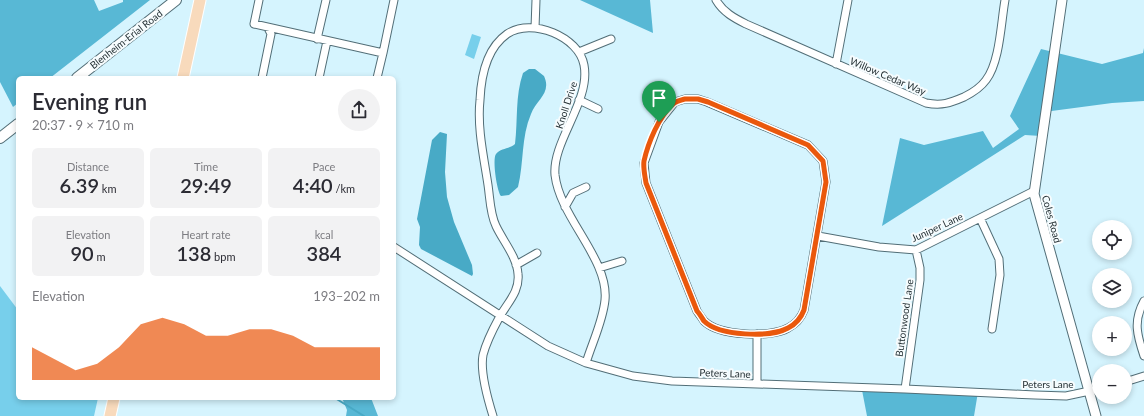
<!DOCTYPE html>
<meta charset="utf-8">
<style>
body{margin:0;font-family:Lato,sans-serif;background:#f2f2f3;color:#2b2b33;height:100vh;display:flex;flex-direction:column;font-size:15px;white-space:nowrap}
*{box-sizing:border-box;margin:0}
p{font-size:13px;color:#7c7c81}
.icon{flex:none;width:22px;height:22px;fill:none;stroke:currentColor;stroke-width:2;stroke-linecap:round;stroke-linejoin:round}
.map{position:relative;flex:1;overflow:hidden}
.sheet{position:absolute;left:16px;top:76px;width:380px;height:324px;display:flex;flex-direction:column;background:#fff;border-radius:6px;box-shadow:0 2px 6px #0003}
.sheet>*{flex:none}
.tools{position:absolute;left:1092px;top:220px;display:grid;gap:8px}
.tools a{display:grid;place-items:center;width:40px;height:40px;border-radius:50%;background:#fff;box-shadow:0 2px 6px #0003;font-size:20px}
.pin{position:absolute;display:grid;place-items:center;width:34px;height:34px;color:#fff;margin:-41px -17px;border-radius:50% 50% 50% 0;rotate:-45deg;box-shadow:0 0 4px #0007}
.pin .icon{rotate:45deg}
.round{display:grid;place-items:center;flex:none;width:42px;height:42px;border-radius:21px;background:#f2f2f3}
.headline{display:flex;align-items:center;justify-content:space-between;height:68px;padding:0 16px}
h1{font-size:22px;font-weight:600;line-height:30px}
.figures{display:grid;grid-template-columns:repeat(3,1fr);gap:6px;height:68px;padding:4px 16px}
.figures div{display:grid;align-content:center;border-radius:6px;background:#f2f2f3;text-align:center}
.figures b{font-size:20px;font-weight:600}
.figures small{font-size:11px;font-weight:400}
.figures p{font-size:11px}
.chart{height:112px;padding:8px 16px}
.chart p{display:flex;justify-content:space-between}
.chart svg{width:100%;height:72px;margin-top:4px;fill:#ea580c;opacity:.7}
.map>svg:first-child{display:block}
.green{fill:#77cfeb}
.forest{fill:#58b8d5}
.water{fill:#48aac6}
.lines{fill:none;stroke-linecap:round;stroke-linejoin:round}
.stream{stroke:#48aac6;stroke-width:2}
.minor-casing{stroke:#526e77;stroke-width:9}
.tertiary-casing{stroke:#526e77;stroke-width:11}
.secondary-casing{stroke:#526e77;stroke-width:12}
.primary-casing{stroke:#fff;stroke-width:13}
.minor{stroke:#fff;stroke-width:7}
.tertiary{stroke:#fff;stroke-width:9}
.secondary{stroke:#fff;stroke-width:10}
.primary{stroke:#f8dabc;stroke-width:11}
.route-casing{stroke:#fff;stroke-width:8}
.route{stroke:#ea580c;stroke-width:5}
.labels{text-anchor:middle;stroke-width:4;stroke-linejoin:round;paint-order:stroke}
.street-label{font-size:10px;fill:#253135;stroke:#f6fcfe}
</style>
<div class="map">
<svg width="1144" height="416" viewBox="0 0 1144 416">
<rect width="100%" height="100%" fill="#d5f4fe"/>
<!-- green -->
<path class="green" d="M472,34L481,37L474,59L465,55Z
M0,286L18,310V398H98L94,416H0Z"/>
<!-- forest -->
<path class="forest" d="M0,0H94L99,11L123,2V0H150L50,78H18V103L13,107L0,82Z
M580,0H650L653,33Z
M1144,48V101L1112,103L1044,112L1041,136L1025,135L882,226L900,138L924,145L983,131L993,148L1019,129L1010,116L1041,49L1102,64L1143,53Z
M861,385L978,392L974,416H867Z
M342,398H371L378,416H346L347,410Z"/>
<!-- water -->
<path class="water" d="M529,69H535L544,76C552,93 536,100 531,114C521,137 524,163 518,187L509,195L501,196C497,192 492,159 496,154C501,148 510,149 515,144C518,120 515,96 523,73Z
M440,132L447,134L445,172L447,197L454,222L472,265L473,274L472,276L421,249L419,245L420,227L417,219L432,140Z"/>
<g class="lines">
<!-- stream -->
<path class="stream" d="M335,398L364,416"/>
<defs>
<path id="minor" d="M259,0L254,24L383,53L377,78
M716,0C723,12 734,18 746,24L926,103C942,106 950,103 964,97C972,93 981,87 986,80C1000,62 1001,22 1005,0
M535,28L536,0
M317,39L326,0
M579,52L611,39
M383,53L394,0
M836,64L848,0
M262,78L271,34L268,28
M319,78L327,41
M685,99H698L707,102L808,145L823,161L826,182L804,310C801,318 796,324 788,328C771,338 719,336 704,321C702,318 699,314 697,311L646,183L644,163L659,122L675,102Z
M579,100L598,109
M565,207L573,193L586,187
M980,218L999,259L1000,275L992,329
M818,236L879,247L916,250L1034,191
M394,247L548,346L586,363L633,376L672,381L905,389L1035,395L1066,396L1099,389
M516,265L537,253
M599,268L622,261
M1144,301C1133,321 1137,335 1144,356
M757,334V384
M1125,382L1144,376
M905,389L920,280V268L916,250
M493,416C488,400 480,371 483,355C486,343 493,329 499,318C507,303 520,292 518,274C517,257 503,241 496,226C490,214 490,198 488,185C484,158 477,128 480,100C481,77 487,48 507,34C532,17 579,37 584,65C591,101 552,141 555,175C560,218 609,259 605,300C603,321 592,343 586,363"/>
<path id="tertiary" d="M1062,0L1034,194L1096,416"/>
<path id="secondary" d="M77,78L176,0
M0,138L18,124"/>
<path id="primary" d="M183,78L200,0
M110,416L114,398"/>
</defs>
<!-- minor casing -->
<use href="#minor" class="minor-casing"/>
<!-- tertiary casing -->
<use href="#tertiary" class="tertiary-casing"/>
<!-- secondary casing -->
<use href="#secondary" class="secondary-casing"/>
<!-- primary casing -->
<use href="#primary" class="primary-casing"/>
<!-- minor -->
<use href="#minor" class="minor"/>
<!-- tertiary -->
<use href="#tertiary" class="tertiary"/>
<!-- secondary -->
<use href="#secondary" class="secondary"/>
<!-- primary -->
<use href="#primary" class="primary"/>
</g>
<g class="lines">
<defs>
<path id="route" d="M685,99H698L708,102L808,145L823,161L826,182L804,310C801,318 796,324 788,328C770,338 719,336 704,321C702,318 700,314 697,311L646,183C645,176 643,168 644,161C648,143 659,116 673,104C676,101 681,100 685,99Z"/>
</defs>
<!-- route casing -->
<use href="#route" class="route-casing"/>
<!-- route -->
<use href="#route" class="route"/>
</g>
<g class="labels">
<!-- street labels -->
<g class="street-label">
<text transform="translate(126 39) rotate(-38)" y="4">Blenheim-Erial Road</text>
<text transform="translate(888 76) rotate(23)" y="4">Willow Cedar Way</text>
<text transform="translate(566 105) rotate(-72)" y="4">Knoll Drive</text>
<text transform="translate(1052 219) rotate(75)" y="4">Coles Road</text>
<text transform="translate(937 227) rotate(-25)" y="4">Juniper Lane</text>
<text transform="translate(904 318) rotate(-82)" y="4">Buttonwood Lane</text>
<text transform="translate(725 373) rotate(2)" y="4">Peters Lane</text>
<text x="1048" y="388">Peters Lane</text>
</g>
</g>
</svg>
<div class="tools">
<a><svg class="icon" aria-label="locate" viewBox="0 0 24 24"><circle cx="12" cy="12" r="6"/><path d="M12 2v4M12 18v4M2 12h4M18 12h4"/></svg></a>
<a><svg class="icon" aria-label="layers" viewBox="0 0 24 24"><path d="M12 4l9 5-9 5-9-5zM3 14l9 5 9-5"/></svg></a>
<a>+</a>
<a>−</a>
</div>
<div class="pin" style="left:659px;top:122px;background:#1e9e55"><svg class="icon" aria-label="arrive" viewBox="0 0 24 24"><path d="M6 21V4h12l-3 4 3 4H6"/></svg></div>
<section class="sheet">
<div class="headline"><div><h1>Evening run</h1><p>20:37 · 9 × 710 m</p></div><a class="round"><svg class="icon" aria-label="share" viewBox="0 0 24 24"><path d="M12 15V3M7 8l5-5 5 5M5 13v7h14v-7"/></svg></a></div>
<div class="figures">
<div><p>Distance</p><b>6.39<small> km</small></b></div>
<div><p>Time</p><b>29:49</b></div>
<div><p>Pace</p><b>4:40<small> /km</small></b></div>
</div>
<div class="figures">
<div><p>Elevation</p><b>90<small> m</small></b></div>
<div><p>Heart rate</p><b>138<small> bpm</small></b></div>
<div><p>kcal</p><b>384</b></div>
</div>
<div class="chart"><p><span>Elevation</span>193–202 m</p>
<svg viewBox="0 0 160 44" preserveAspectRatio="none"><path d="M0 44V24L10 31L20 38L30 34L40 24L50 10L60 6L70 10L80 17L90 17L100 13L110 13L120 17L130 24L140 24L150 24L160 24V44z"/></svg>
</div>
</section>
</div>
